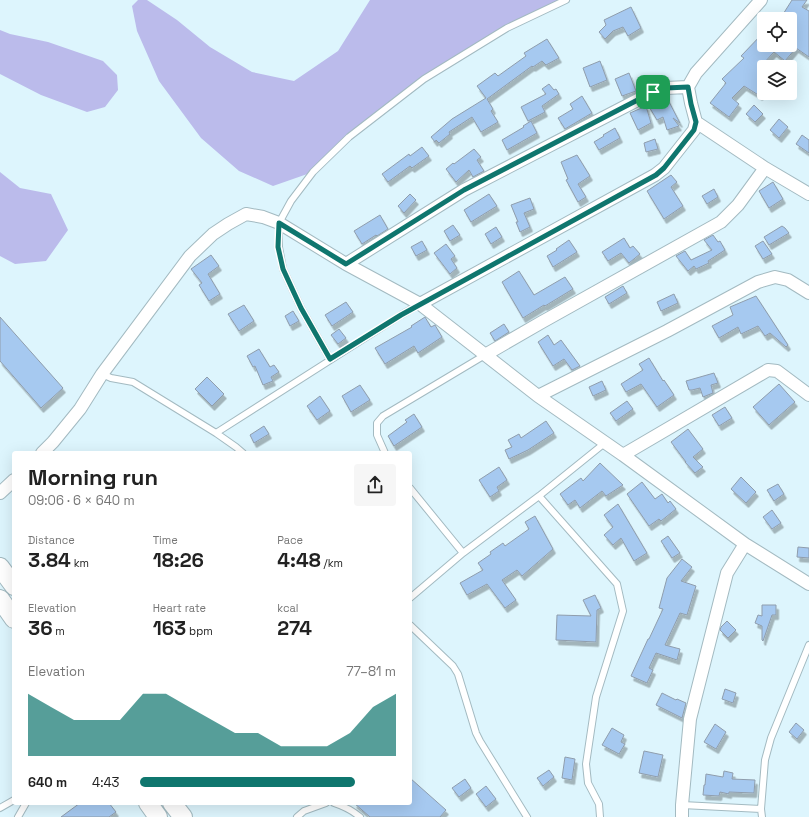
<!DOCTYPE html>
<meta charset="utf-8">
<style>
body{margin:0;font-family:"Space Grotesk",sans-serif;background:#f6f6f6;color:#222;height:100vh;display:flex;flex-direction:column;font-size:15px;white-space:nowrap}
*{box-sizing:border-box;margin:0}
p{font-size:13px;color:#767676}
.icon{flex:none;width:22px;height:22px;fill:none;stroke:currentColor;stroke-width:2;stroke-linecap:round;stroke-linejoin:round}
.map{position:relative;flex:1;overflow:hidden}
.sheet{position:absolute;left:12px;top:451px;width:400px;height:354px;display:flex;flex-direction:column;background:#fff;border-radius:4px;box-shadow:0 4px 16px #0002}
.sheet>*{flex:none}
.buttons{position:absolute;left:757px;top:12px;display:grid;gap:8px}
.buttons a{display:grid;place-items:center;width:40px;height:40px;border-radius:4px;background:#fff;box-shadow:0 4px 16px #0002;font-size:20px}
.pin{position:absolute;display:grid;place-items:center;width:34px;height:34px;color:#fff;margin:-17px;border-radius:8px;box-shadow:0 2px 6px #0006}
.round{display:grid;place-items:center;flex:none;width:42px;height:42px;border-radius:4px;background:#f6f6f6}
.summary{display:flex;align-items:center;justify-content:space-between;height:68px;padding:0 16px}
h1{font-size:22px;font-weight:700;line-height:30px}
.metrics{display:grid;grid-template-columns:repeat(3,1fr);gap:6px;height:68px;padding:4px 16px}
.metrics div{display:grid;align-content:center}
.metrics b{font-size:20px;font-weight:700}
.metrics small{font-size:11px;font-weight:400}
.metrics p{font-size:11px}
.chart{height:112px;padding:8px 16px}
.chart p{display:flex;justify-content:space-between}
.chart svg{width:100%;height:72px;margin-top:4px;fill:#0f766e;opacity:.7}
ul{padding:0 16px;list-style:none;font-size:13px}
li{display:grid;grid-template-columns:64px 48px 1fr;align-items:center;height:30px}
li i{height:10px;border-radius:5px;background:#0f766e}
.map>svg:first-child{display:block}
.water{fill:#bbbbeb}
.building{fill:#a6c9f0;stroke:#8f9dac;filter:url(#shadow)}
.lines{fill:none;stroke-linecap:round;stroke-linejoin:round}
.service-casing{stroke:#a3bac1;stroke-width:8}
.minor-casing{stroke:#a3bac1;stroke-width:14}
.primary-casing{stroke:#a3bac1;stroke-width:20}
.service{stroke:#fff;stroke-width:6}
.minor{stroke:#fff;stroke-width:12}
.primary{stroke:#fff;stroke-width:18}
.route-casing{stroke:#fff;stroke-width:8}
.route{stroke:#0f766e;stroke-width:5}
</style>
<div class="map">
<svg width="809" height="817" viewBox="0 0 809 817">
<defs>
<filter id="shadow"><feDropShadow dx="2.5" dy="4.5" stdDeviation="0" flood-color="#0004"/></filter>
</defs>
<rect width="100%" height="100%" fill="#ddf5fd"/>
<!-- water -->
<path class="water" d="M138,0H147L177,20L210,47L252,72L294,81L338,51L370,0H566L507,28L424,79L349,137L313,172L273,186L239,171L201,138L159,81L137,31L132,6Z
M0,30L10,34L48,42L103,61L117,75L118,90L105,107L87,112L41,95L0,74Z
M0,172L20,188L51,194L68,230L46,261L15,264L0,256Z"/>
<!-- building -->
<path class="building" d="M792,0H807L802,7L809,11V57L796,48L785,61L774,52L763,64L764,66V88L760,96L744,86L732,98L739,104L729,117L710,103L726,83L722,79L744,58L741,56L764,32V45H790V19H780Z
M631,7L641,28L628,36L623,27L613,31L605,39L599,32L606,25L604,20Z
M547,39L559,58L546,65L542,61L533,67L532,66L487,99L493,109L491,111L498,122L481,132L472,117L449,132L450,134L439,143L436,140L435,142L431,137L452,119L486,98L477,86L495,73L498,76L526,56L524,53Z
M600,61L607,80L590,87L583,68Z
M629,73L636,91L622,96L615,79Z
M549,84L554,90L556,89L559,94L542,106L545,112L528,121L521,107L546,94L542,89Z
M582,96L592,113L565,129L558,118L573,109L570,104Z
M666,96L680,123L673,118L679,126L667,130L663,117L657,120L648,105L658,100V99L659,98V99Z
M754,105L763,114L755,122L746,114Z
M646,106L651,123L638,130L630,113Z
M779,119L788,127L779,138L770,130Z
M531,121L537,133L507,150L502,140L524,127L523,126Z
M615,128L620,138L599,150L594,142L604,136L603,135Z
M802,135L809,140V153L796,144Z
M655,139L658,149L646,152L644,143Z
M422,147L429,156L412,168L410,166L388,182L382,174L409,154L410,156Z
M474,149L481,157L477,160L484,171L473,177L469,170L456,182L446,169L453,163L454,164Z
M577,155L590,176L578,184L586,197L578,202L566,180L568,179L561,162Z
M671,175L677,182L671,187L683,206L664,219L647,191Z
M773,182L783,199L769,208L759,191Z
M714,189L718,197L707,204L702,196Z
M410,194L416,200L404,213L398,206Z
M489,194L497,206L471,222L464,210Z
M530,198L534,209L524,213L530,227L520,232L516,222H518L511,205Z
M380,215L388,229L377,236L376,235L362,244L354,231Z
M453,225L460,235L450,241L444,231Z
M782,226L785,228L789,233L769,245L764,237Z
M496,227L502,237L491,244L485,234Z
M713,235L718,242L720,241L725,250L708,261L709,263L696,269L694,266L688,271L676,256L685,251L691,260L712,250L704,240Z
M624,238L630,248L633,246L640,254L629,263L621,253L608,261L602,252Z
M569,240L577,252L553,267L547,256L557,250L556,249Z
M422,241L427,250L416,256L411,247Z
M763,241L772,254L763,259L755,246Z
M446,244L455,256L451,259L457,268L450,274L434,253Z
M211,255L219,266L208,274L220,294L209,301L199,285L202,283L191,269Z
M519,271L534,295L565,277L573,289L545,306L544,305L523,318L502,282Z
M623,286L627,293L609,304L605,297Z
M674,294L678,303L661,311L657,302Z
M756,296L788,345L786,347L770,333L765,336L758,326L741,334L738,327L719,338L712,326L733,315L730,307Z
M346,302L353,312L332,326L325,315Z
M244,305L254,321L239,331L228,314Z
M293,311L299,321L290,326L285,316Z
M0,317L63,388L41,408L0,361Z
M425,317L431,327L435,325L442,337L418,353L414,346L385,364L375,348L412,327L411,326Z
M504,324L509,332L495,341L490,333Z
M339,329L346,338L338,344L331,335Z
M548,335L554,345L561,340L580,366L572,370L564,359L553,366L538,342Z
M259,349L270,367L274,365L279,372L271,377L273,381L263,385L255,366L253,367L247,356Z
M649,358L663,381L664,380L674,395L657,407L641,384L626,392L621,384L643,370L639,364Z
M714,373L718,383L711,385L713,393L703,397L700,388L692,390H689L686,381Z
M207,377L224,394L212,406L195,389Z
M602,381L606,390L593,396L589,387Z
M779,384L795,402L769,425L753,407Z
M360,385L370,400L351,412L342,396Z
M320,396L330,411L317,420L307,406Z
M627,401L633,409L616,421L610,413Z
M725,407L732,418L719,426L712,415Z
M414,414L422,427L394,446L388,436L407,422L405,420Z
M546,421L554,433L528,450L509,459L505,450L512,447L508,440L519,434L521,438Z
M264,426L269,434L254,443L250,435Z
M688,429L703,449L693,457L703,467L695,473L685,462H686L671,442Z
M600,463L623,485L606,496L602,491L580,508L575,500L568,505L560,494L581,478L583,481Z
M499,467L507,480L497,487L499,491L490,497L479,480Z
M741,477L756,492L746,503L731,489Z
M642,482L655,499L662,494L668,503L670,501L676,509L661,521L659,519L649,526L627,494Z
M778,484L784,494L774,501L767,490Z
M618,504L647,553L634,561L621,538L613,545L604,535L613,527L604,515Z
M772,510L781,523L772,529L763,517Z
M535,516L553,549L522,576L517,570L502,580L516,600L505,608L487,584L467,595L460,583L483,570L478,563L491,554L490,552L503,543L505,546L529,529L525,522Z
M668,536L680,553L672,558L661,541Z
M798,547L809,548V558L797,557Z
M682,559L692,567L681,581L696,586L687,615L680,613L665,645L680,649L677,660L656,653L649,668L653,670L647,683L631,676L648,639H649L663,609L659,608L667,578Z
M595,595L601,608L597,610L596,642L556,640L557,615L591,616L583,600Z
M762,605H776V615H772L763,641L762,640V626L755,623L758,615L762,616Z
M727,621L736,630L728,638L720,630L721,627Z
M725,689L736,693L733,703L722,699Z
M662,693L676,700L677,699L686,703L682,718L656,705Z
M796,723L804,730L797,739L789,732Z
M715,724L726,732L716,749L704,742Z
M612,728L624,735L621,742L625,744L619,754L602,745Z
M644,751L663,755L658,777L639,773Z
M565,757L575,759L572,780L562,778Z
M549,770L554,777L543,786L537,778Z
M724,771L733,773L732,779L755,780L754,793L729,792V794L720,792L719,796L703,795L704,785H705L706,774L723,777Z
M410,778L446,810L440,817H370L354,803H410Z
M465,779L471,788L459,797L452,788Z
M486,786L496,799L486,807L476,794Z
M80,803H109L116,812L109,817H61Z"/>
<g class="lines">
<defs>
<path id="service" d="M330,359L301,308L283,269L279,247V223L291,201L313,172L349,137L424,79L507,28L566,0
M102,374L111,378L133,382L216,433L236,447L243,453
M216,433L401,315L420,304
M385,453L377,435V423L383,416L485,355
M410,488L463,553
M539,496L617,584L623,611L596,697L586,764L588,783L599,804L600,817
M410,598L463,553L539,496L606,442
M410,625L453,666L458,674L476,733L480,741L527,817
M334,803C343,806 353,811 360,817
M682,805L761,809
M0,808L14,800
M18,817L26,803
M297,817L304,811L326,803
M762,817L761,809L765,760L771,738L809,645"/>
<path id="minor" d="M696,122L765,168L809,194
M346,264L464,190L653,92L666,88L688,87
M420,304L655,175L664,168L694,130L696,122L691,103L688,87L696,73L761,0
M485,355L542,322L721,222L738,205L765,168
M538,396L667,331L758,282L775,277L788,280L809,293
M42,453L53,442L80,409L102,374L190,256L213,234L228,224L246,214L263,217L279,223L346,264L420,304L538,396L623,455L745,544L809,584
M623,455L768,370L777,371L809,395
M0,493L14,480
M682,817V805L690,719L727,573L745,544"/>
<path id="primary" d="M0,567L14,586
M0,599L14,619
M148,803L158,817
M172,803L183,817"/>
</defs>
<!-- service casing -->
<use href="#service" class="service-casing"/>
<!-- minor casing -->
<use href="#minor" class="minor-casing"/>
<!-- primary casing -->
<use href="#primary" class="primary-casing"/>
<!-- service -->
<use href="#service" class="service"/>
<!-- minor -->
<use href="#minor" class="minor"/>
<!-- primary -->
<use href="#primary" class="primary"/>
</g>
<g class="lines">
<defs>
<path id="route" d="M688,87L691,104L696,122L694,130L664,168L656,175L401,315L330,359L301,308L283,269L278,247L279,223L346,264L464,190L653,92L666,88Z"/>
</defs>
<!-- route casing -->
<use href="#route" class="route-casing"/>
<!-- route -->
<use href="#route" class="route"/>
</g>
</svg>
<div class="buttons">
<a><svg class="icon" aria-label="locate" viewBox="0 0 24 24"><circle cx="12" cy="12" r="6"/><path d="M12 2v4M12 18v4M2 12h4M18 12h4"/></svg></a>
<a><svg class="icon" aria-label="layers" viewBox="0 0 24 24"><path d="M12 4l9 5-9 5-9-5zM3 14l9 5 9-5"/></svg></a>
</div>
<div class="pin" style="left:653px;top:92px;background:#1e9e55"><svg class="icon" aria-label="arrive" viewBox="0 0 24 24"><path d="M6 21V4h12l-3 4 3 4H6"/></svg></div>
<section class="sheet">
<div class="summary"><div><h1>Morning run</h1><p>09:06 · 6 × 640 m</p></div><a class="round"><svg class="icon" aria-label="share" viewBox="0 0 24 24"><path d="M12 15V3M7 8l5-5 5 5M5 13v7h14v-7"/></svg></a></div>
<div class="metrics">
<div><p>Distance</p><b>3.84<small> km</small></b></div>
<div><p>Time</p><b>18:26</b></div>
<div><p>Pace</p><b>4:48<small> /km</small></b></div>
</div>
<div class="metrics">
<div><p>Elevation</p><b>36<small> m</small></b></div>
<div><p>Heart rate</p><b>163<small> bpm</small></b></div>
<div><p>kcal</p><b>274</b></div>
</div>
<div class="chart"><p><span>Elevation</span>77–81 m</p>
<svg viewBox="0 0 160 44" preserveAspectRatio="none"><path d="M0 44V6L10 14L20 22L30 22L40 22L50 6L60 6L70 14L80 22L90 30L100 30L110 38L120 38L130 38L140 30L150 14L160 6V44z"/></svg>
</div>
<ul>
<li><b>640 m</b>4:43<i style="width:84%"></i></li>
</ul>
</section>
</div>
